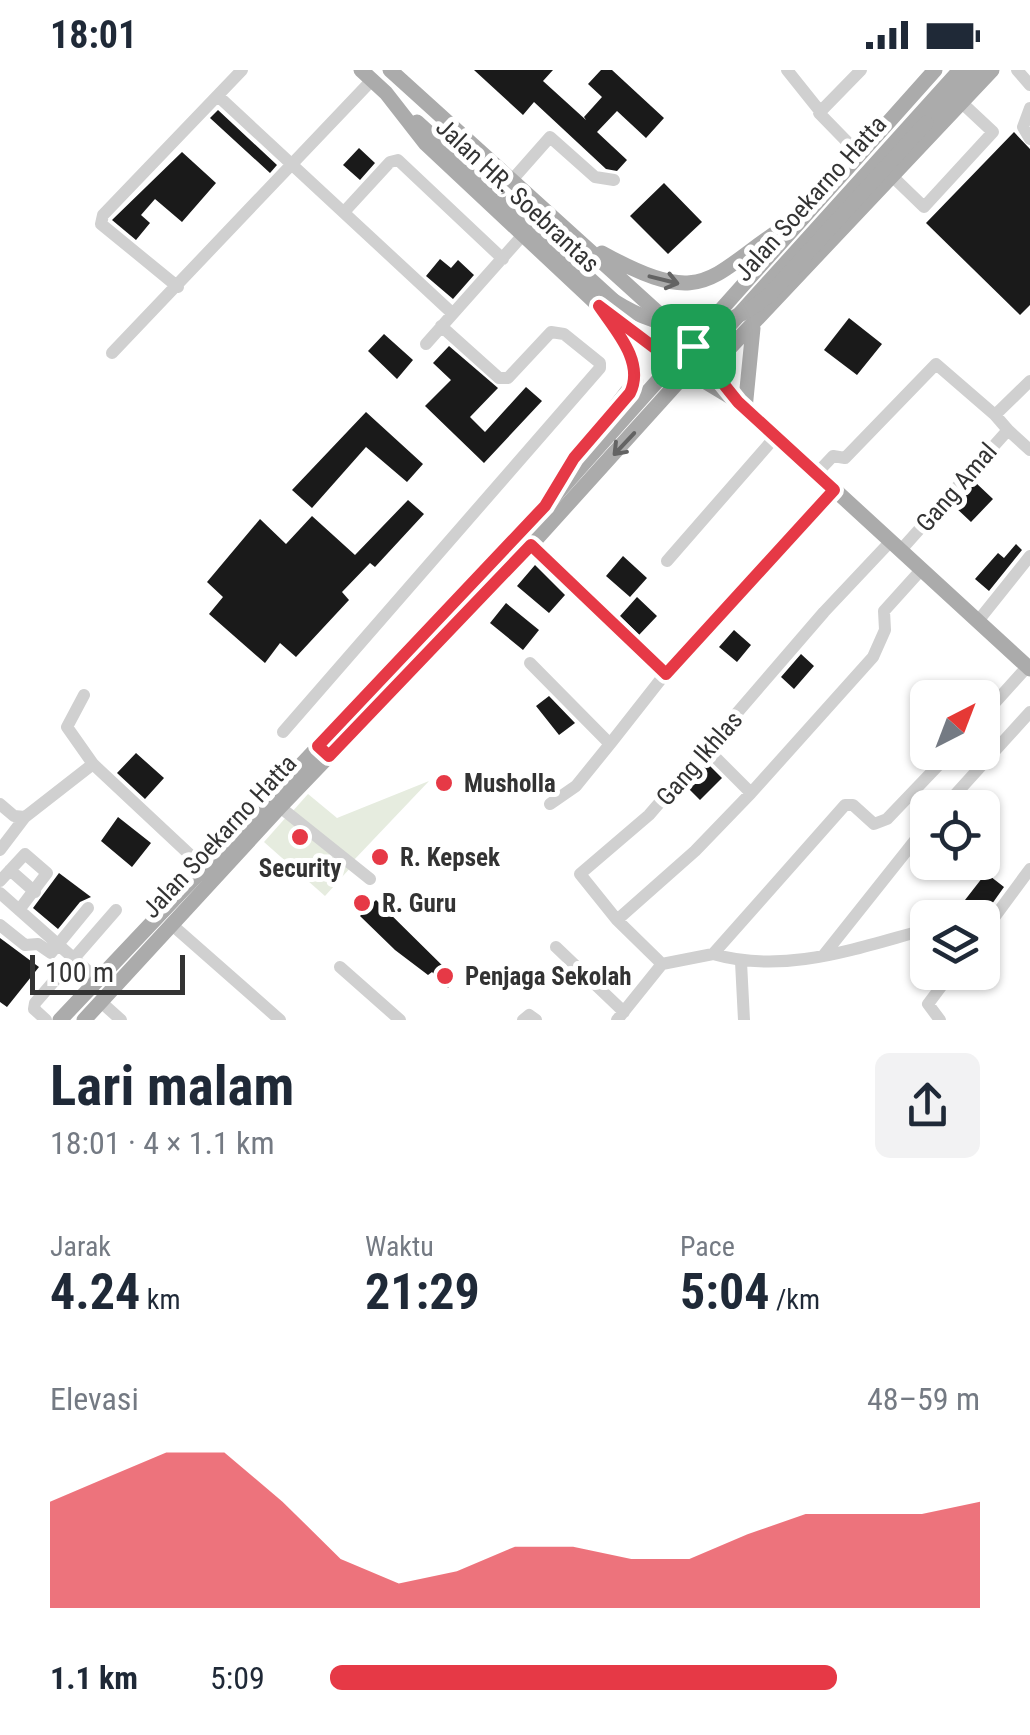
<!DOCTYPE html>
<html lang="id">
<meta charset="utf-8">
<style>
body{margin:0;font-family:"Roboto Condensed",sans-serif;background:#f2f2f3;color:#1f2937;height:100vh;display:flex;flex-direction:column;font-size:38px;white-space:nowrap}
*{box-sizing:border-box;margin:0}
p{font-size:32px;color:#747a83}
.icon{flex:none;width:55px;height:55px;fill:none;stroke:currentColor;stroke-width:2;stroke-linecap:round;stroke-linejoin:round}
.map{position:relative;height:950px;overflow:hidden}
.panel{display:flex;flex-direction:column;background:#fff;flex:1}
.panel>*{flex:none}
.needle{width:65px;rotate:42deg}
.controls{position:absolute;left:910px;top:610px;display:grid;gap:20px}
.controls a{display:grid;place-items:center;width:90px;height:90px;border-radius:15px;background:#fff;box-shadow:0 2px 8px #0004;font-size:50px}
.scale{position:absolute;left:30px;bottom:25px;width:155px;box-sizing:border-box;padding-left:10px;border:5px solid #333;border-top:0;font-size:28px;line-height:35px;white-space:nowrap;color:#333;-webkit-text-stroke:8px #fff;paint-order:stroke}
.pin{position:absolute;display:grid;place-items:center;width:85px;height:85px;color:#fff;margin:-42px;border-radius:20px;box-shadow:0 5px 15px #0006}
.round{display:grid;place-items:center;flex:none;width:105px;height:105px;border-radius:15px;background:#f2f2f3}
.head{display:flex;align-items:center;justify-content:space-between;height:170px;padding:0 50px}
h1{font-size:55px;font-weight:700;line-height:75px}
.metrics{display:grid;grid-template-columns:repeat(3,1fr);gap:15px;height:170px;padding:10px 50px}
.metrics div{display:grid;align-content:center}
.metrics b{font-size:50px;font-weight:700}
.metrics small{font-size:28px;font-weight:400}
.metrics p{font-size:28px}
.chart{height:280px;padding:20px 50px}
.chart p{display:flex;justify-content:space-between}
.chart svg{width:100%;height:180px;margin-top:10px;fill:#e63946;opacity:.7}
ul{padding:0 50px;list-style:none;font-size:32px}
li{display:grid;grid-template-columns:160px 120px 1fr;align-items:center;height:75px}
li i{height:25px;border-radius:12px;background:#e63946}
.status{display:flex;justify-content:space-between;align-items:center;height:70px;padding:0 50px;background:#fff;direction:ltr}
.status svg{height:28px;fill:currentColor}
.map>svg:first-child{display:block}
.green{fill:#e6ecdf}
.building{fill:#1a1a1a}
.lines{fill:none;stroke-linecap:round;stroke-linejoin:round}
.minor{stroke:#d0d0d0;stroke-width:12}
.major{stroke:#ababab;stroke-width:15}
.major-bridge{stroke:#ababab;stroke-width:15}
.oneway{stroke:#636363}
.route-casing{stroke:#fff;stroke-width:20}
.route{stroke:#e63946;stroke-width:12}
.poi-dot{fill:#e63946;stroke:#fff;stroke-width:4}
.labels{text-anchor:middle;stroke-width:10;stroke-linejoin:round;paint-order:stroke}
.street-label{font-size:25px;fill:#333;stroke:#fff}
.poi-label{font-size:25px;font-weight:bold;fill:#333;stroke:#fff;text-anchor:start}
</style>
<div class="status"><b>18:01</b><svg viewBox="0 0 49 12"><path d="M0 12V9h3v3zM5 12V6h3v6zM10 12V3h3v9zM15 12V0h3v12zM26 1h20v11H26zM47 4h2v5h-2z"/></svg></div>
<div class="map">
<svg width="1030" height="950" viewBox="0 0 1030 950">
<rect width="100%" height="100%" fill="#fff"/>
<!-- green -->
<path class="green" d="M429,711L353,791L292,742L308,724L337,748Z
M288,745L338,792L351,797L325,826L264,772Z"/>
<!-- building -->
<path class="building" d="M474,0H553L543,11L586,50L584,47L602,27L588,14L601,0H612L664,48L646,68L617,41L597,62L627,90L617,101L606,99L534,32L523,45Z
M218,40L277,95L270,103L210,48Z
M1014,62L1030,79V235L1020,245L926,153Z
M359,78L375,93L360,110L343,95Z
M182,82L216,113L182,152L155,129L141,145L150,153L136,170L112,150Z
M664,113L702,152L668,184L630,146Z
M440,189L451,198L458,190L474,205L453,229L426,206Z
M849,248L882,274L857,305L824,280Z
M384,264L413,290L397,309L368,281Z
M449,276L498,318L470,347L485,362L526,317L542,331L484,393L425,336L451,310L433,293Z
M366,342L423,394L407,412L366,377L312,438L292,420Z
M975,412L993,429L971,452L954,436Z
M408,430L424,444L375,497L370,493L342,522L349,530L296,587L280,573L265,593L209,544L223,527L207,512L260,449L286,474L312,446L355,485Z
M1016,474L1022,480L989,521L975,509L998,483L1004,488Z
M623,486L647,508L630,527L606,506Z
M535,495L565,525L549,543L517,516Z
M637,527L657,546L639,565L620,546Z
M506,533L539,560L523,580L490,553Z
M734,560L751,575L737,592L719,577Z
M801,584L814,596L794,619L781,607Z
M549,626L575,653L559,665L536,636Z
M136,683L164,708L145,729L117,703Z
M707,693L722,708L700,730L687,717Z
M118,747L151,773L132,797L101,771Z
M59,803L91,827L80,832L58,859L33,838Z
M986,803L1004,817L982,848H951Z
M376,830L456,909L448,918L432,902L428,905L395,880L360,846Z
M0,868L39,897L7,937L0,932Z"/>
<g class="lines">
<!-- minor -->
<path class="minor" d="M787,0L819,40
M1017,0L1030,15
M218,26L452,243
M1030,38L1023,57L1030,69
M859,84L819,43L861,0
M893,107L924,137L993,62L962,33
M512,110L550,67L595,107L614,110
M344,142L390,92L398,90L503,189
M178,217L101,154L103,145L242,0
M426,274L522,166
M112,283L372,10
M1008,360L1030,380
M817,403L833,386L845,388L936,294L995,345
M531,475L665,604
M900,481L1008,360L995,345L1030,311
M667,491L776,366
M978,551L1030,486
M530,593L610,674L665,604L834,420
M84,625L67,657L93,694
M982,647L1027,597
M283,662L600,298V293L564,264L551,262L508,308H499L441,256
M707,679L751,723L873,587L885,560L884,541L921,500
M0,734L14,746L25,747L93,694L203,797
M550,734L576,716L610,674
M280,737L370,809
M943,738L1030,642
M0,780L25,747
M10,800L35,822
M0,811L25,784L47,803L19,840
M0,823L97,909
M617,850L695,781L751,723
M171,854L280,950
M0,855L25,875L38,874L51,883L88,838
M982,864L1030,799
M556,877L624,942
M713,884C786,905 856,878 928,859
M823,886L928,754
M741,892L744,950
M662,894L617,850L580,804L649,745L824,542L890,472
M662,894L713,884L845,735H853L874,754L887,749L951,682
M340,897L400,950
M101,932L121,950
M46,950L34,939L35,933L116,840
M523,950L529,945L536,950
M617,950L662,894
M940,950L928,934L952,902"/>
<!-- major -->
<path class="major" d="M361,0L386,23L425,73L599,236L676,294L739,332L1030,599
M390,0L665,249L713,296L735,327
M417,52L614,231
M926,53L975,0
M602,183C711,243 708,203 797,149
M707,302L992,0
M745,339L753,258
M558,411L636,310L625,274L607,248
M60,950L545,437L935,0
M84,950L280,737L531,475L960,0"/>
<!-- major-bridge -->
<path class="major-bridge" d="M614,231C666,264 719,267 768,226L926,53"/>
</g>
<!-- one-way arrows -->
<defs><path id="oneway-shaft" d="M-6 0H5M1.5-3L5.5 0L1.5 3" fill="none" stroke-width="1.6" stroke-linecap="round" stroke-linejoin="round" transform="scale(2.5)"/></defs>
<g class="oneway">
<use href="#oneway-shaft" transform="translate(664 210) rotate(14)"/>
<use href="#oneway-shaft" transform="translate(624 374) rotate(133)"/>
</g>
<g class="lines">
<defs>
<path id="route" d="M599,236L676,294L693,276L738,332L834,420L666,604L531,475L329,686L318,676L545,436L574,388L630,323C645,292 616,261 599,236Z"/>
</defs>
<!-- route casing -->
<use href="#route" class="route-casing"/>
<!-- route -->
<use href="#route" class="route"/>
</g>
<!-- markers -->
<g class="poi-dot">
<circle cx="444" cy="713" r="10"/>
<circle cx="300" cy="767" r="10"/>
<circle cx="380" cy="787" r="10"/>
<circle cx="362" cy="833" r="10"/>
<circle cx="445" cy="906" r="10"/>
</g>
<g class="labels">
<!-- street labels -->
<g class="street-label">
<text transform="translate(518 125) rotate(43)" y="9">Jalan HR. Soebrantas</text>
<text transform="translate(810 128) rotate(-48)" y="9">Jalan Soekarno Hatta</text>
<text transform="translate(956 417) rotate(-49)" y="9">Gang Amal</text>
<text transform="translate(699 688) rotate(-49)" y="9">Gang Ikhlas</text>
<text transform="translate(219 766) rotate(-47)" y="9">Jalan Soekarno Hatta</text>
</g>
<!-- poi labels -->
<g class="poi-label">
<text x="464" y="722">Musholla</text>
<text x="400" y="796">R. Kepsek</text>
<text x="300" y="807" text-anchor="middle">Security</text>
<text x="382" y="842">R. Guru</text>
<text x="465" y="915">Penjaga Sekolah</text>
</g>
</g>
</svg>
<div class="controls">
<a><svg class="needle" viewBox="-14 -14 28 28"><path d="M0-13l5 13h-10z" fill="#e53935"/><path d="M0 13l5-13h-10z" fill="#747a83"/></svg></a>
<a><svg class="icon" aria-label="locate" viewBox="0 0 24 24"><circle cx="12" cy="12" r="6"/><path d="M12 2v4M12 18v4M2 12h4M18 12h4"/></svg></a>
<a><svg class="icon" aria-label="layers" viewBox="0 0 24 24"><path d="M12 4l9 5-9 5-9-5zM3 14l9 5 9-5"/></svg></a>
</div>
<div class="scale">100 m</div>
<div class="pin" style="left:693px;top:276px;background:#1e9e55"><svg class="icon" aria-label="arrive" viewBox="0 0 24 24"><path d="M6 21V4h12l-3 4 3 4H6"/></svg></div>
</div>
<section class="panel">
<div class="head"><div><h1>Lari malam</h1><p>18:01 · 4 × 1.1 km</p></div><a class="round"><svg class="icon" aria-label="share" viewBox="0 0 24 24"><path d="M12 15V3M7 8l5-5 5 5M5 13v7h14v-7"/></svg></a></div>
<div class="metrics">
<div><p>Jarak</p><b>4.24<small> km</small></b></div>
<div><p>Waktu</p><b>21:29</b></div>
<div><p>Pace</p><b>5:04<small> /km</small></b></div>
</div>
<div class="chart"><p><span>Elevasi</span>48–59 m</p>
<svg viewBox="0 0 160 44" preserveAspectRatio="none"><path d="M0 44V18L10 12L20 6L30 6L40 18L50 32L60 38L70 35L80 29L90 29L100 32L110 32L120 26L130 21L140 21L150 21L160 18V44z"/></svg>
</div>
<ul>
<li><b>1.1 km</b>5:09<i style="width:78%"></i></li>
</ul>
</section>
